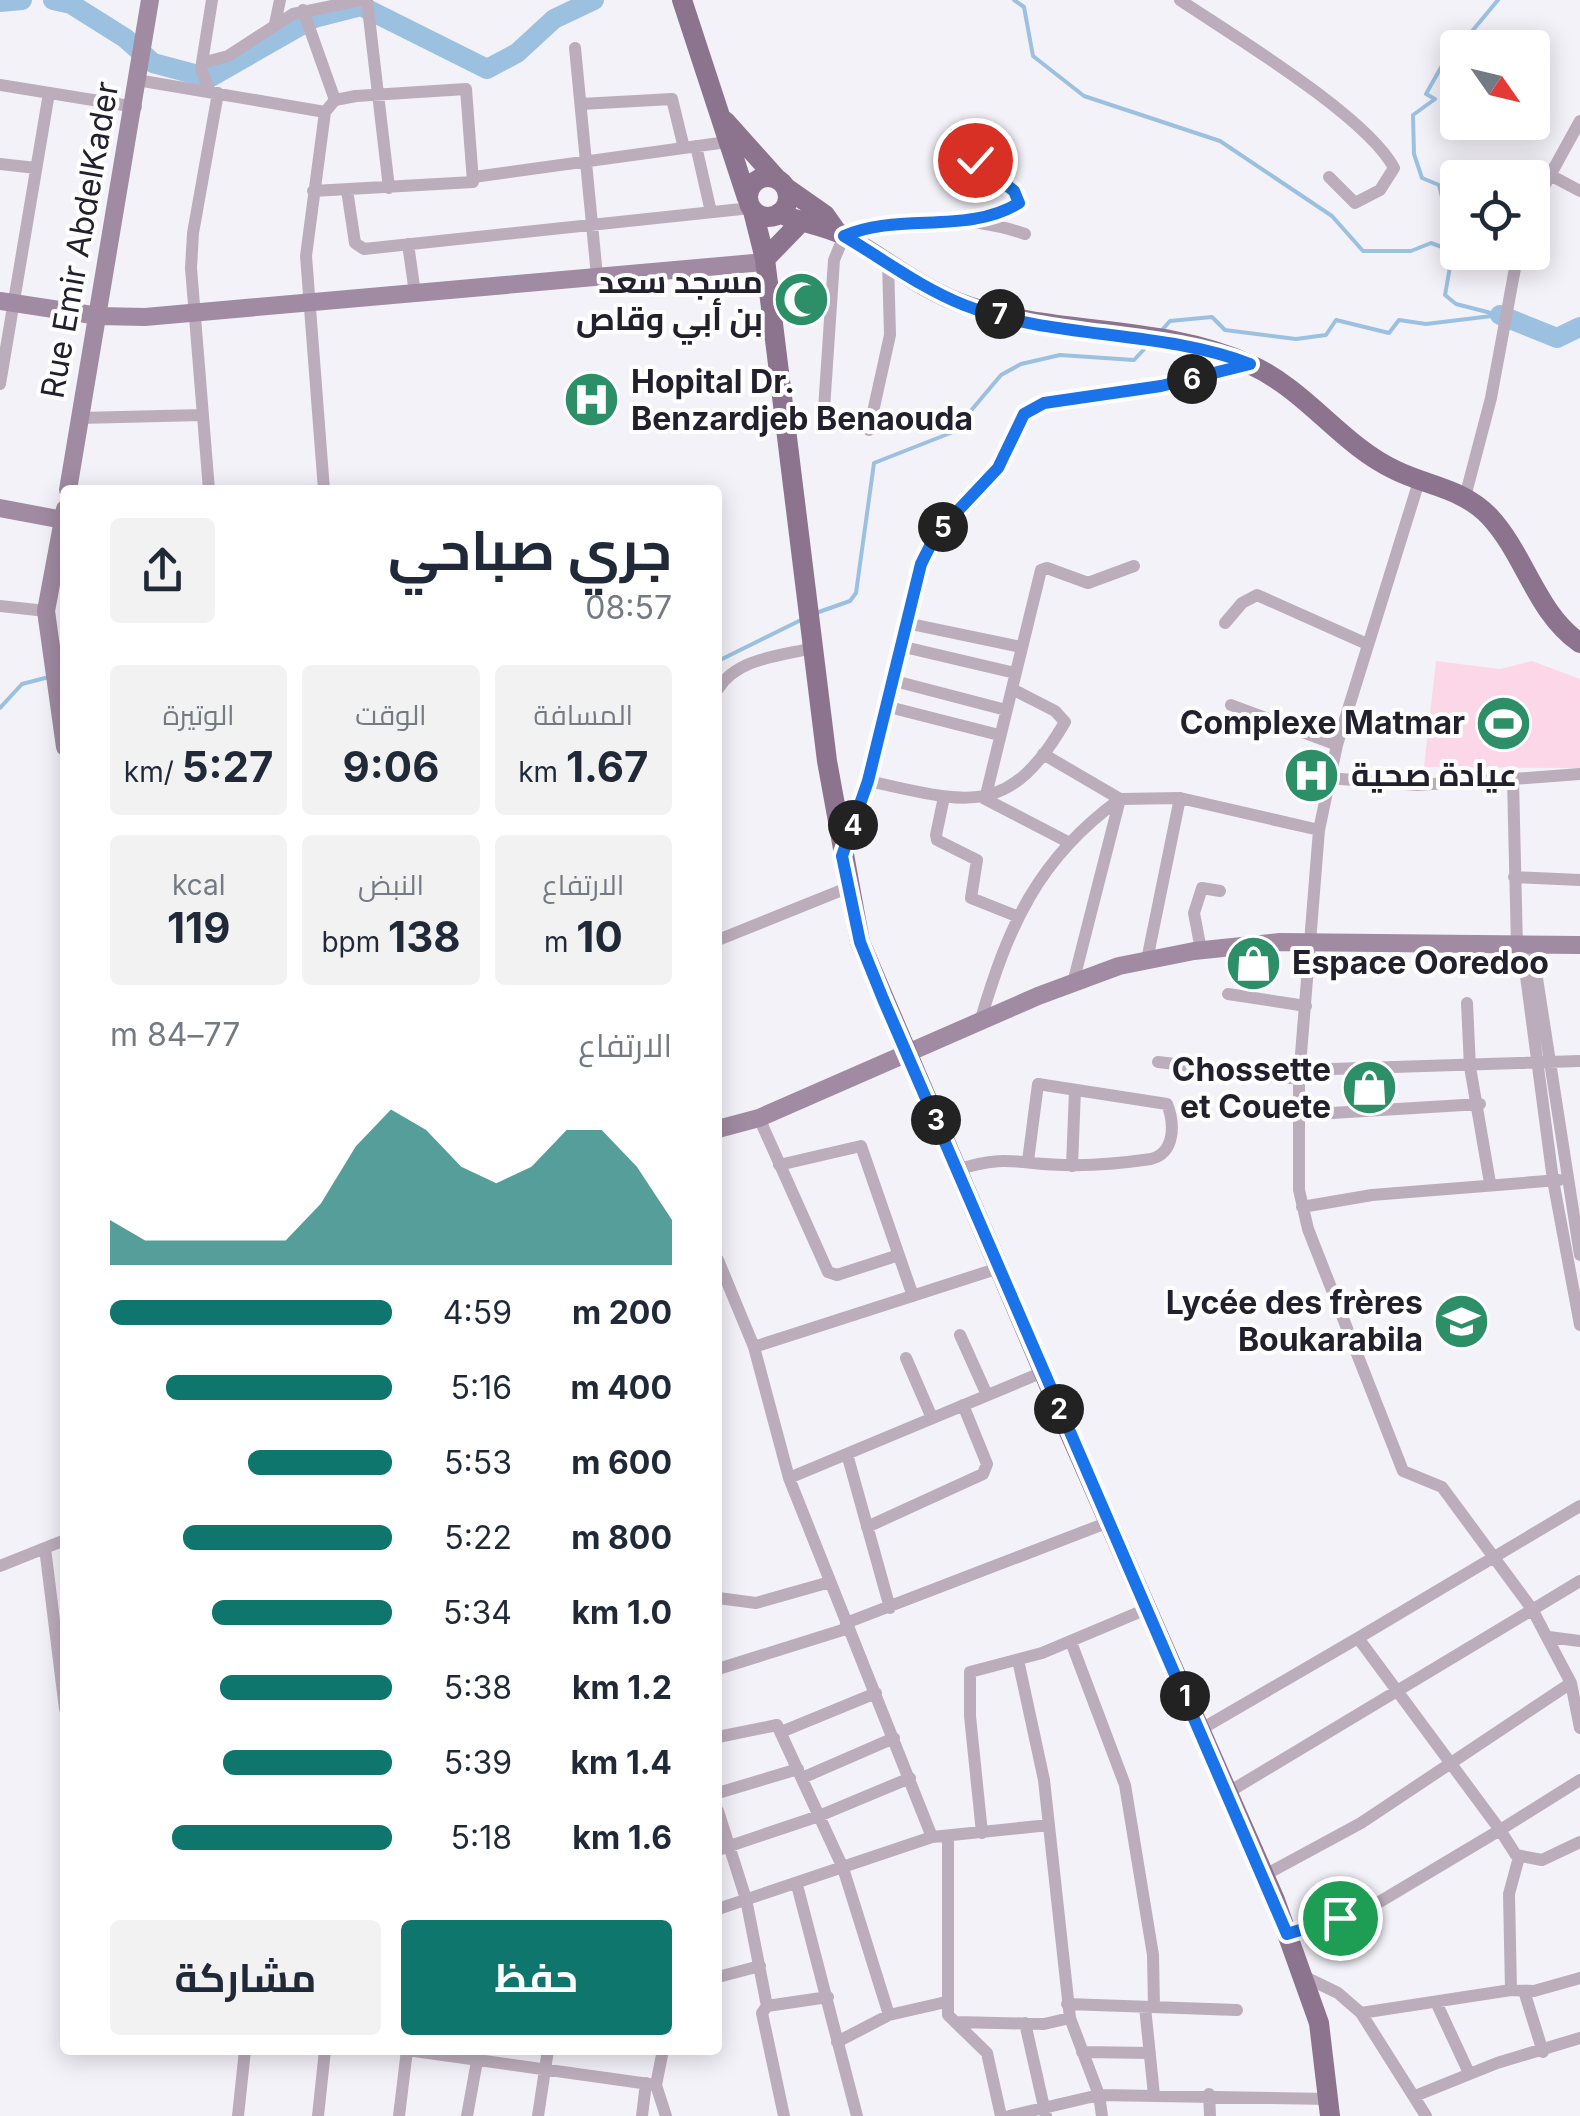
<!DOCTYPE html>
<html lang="ar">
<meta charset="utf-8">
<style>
body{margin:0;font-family:Inter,Cairo,sans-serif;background:#f2f2f3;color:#1f2937;direction:rtl;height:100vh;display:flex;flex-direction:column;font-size:38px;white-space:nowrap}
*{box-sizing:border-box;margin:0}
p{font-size:32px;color:#747a83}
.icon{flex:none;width:55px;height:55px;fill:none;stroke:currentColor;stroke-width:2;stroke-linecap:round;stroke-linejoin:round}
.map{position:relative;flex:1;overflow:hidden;direction:ltr}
.drawer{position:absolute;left:60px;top:485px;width:662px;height:1570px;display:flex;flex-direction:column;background:#fff;border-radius:10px;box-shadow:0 5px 25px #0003;direction:rtl}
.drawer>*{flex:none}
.needle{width:65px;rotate:124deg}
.controls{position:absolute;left:1440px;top:30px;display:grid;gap:20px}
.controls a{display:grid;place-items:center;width:110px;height:110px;border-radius:10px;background:#fff;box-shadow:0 5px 25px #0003;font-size:50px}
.pin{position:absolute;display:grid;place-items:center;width:85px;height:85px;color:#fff;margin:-42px;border:5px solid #fff;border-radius:50%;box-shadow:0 2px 10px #0007}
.km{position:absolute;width:50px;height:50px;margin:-25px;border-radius:50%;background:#222;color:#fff;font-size:28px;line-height:50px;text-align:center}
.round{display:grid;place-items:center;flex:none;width:105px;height:105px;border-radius:10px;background:#f2f2f3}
.overview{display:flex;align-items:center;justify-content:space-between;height:170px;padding:0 50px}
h1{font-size:55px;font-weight:700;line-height:75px}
.stats{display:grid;grid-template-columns:repeat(3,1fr);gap:15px;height:170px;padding:10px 50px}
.stats div{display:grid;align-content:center;border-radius:10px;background:#f2f2f3;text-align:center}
.stats b{font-size:42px;font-weight:700}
.stats small{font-size:28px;font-weight:400}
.stats p{font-size:28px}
.chart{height:280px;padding:20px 50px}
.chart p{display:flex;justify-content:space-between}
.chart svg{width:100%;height:180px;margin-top:10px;fill:#0f766e;opacity:.7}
.button{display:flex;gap:20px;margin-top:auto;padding:20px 50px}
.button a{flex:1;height:115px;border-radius:10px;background:#0f766e;color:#fff;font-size:40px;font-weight:700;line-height:115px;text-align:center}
.button a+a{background:#f2f2f3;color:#1f2937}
ul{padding:0 50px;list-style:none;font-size:32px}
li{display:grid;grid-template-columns:160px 120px 1fr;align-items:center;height:75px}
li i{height:25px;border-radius:12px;background:#0f766e}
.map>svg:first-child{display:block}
.pitch{fill:#fcd7e7}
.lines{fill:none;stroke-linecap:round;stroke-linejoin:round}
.stream{stroke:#9cc1e0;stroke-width:4}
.river{stroke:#9cc1e0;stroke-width:20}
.street{stroke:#bcadbd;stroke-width:12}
.secondary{stroke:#a08ba2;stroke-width:18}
.primary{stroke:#8c738e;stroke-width:20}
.route-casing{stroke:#fff;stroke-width:20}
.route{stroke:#1a73e8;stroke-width:12}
.labels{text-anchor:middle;stroke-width:8;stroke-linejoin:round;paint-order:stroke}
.street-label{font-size:32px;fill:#23202d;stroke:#fff}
.poi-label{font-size:32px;font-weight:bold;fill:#23202d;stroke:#fff;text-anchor:end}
</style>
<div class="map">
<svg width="1580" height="2116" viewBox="0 0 1580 2116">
<rect width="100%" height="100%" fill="#f4f2f9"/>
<!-- pitch -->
<path class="pitch" d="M1436,661L1500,669L1532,661L1580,679V768L1424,767Z"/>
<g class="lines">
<!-- stream -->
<path class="stream" d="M1014,0L1024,7L1033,56L1084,96L1220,141L1332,216L1363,251H1411L1431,243L1442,247
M1458,48L1448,55L1426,94L1435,99L1413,115L1414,154L1422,178L1439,185L1447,218L1442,247L1450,267L1445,295L1456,304L1495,314
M1458,48L1498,0
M1162,330L1170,321L1212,317L1225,330L1296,339L1326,335L1336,320L1389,333L1399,320L1426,324L1500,315
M816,613L850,601L856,593L874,463L953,432L1001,375L1021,364L1060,355L1134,360L1149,344
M718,661L803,619
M0,708L22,684L49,677"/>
<!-- river -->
<path class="river" d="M53,0L71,4L125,38L153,63L209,78L314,18L361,6L487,69L517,53L554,19L594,0
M0,2L22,0
M1500,315L1557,338L1580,327"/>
<!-- street -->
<path class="street" d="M367,0L389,188
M1180,0C1232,35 1367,116 1394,168L1380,190L1355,203L1329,177
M303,10L335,100
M275,24L280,0
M575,48L597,276
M202,63L228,56L293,14L361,0
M137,80L325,112
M0,85L136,107
M210,92L201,69L212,0
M581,104L672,99L684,148
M696,146L711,212
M975,160L1020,199L1015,206L979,218
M0,164L36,168
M1550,175L1580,191
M474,177L727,142
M347,190L355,243L364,249L751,208
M313,191L473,182L466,89L356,96L335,100L325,112L306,256L324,490
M1532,208L1580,121
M408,244L415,293
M0,384L49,93
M80,418L202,415
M823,424L834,260L844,236C895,214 974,216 1025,234
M869,430L890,335L888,262
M209,490L191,268L193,233L218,93
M1465,497L1491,398L1518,252
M0,606L46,611
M906,623L1021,647
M1225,623L1242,603L1257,595L1367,644
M900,646L1015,673
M891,680L1006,710
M718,689C737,658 780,656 813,648
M1231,705L1337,745
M885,706L999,735
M1043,754L1120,799L1073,983
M1328,778L1417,785L1513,779
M868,781C964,801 1007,822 1065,722L1055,711L1012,689
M944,797L936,835L937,840L977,860L971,898L1016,916
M1068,842L985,799L1041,570L1047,568L1088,583L1134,566
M846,844L868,781L921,564L936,534L998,468L1024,414L1044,403L1161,387L1247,365
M1514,877L1580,880
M718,940L847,888
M1522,946L1553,1180L1580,1325
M1532,946L1580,1255
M1517,947L1513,779L1580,774
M1201,950L1194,913L1202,888L1220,891
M1147,960L1180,798
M1228,994L1306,1006
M1467,1003L1470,1067L1490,1183
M980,1022C1008,927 1037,859 1120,799L1180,798L1319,830
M1158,1062L1299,1079
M1300,1070L1580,1061
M1252,1111L1299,1115L1480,1104
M759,1118L828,1272L837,1275L899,1255
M779,1165L861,1146L913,1296
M1072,1166L1075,1090
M957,1170C1005,1154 1018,1164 1065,1165C1094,1166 1123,1163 1151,1159C1175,1153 1175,1124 1167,1104L1038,1084L1028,1161
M1302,1207L1372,1195L1559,1180
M718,1260L754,1347L789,1478L932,1837
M960,1335L987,1395
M754,1347L999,1268
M906,1358L932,1418
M847,1454L890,1608
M789,1478L1043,1372
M867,1527L983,1474L987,1464L963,1405
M45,1548L65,1709
M0,1566L65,1540
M718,1598L756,1603L830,1582
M846,1623L1109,1522
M1549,1637L1580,1641
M1071,1642L1125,1785L1153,1955L1154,2007
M1018,1660L1044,1780L1070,2018L1099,2095L1102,2116
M718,1669L849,1628
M1571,1683L1580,1728
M1198,1731L1358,1638
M781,1732L876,1693
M718,1737L777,1725L843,1868L889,2015
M802,1778L894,1738
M1580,1780L1500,1830L1516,1855L1542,1860L1580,1842
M718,1793L798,1769
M1227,1793L1580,1581
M718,1811L746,1899L767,2006L828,1997
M982,1833L970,1716V1672L1042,1653L1149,1608
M948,1837V2015L987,2053L1001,2116
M718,1850L819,1816L910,1778
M1265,1875L1361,1823L1571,1683L1532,1609L1442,1487L1403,1471L1308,1229L1299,1190V1079L1319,830L1337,745L1420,478
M797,1885L857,2116
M718,1909L932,1837L1049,1825
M1287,1934L1381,1901L1500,1830L1358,1638L1580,1506
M718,1977L760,1966
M1305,1977L1338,1993L1361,2013L1511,1990L1534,1991L1580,1978
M1511,1990L1509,1894L1519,1857
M1524,1991L1543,2052
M1436,2002L1469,2073
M1067,2004L1237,2010
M767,2006L762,2013L784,2116
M1145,2007L1154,2095
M1361,2013L1426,2116
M955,2022L1044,2024L1070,2018
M1025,2023L1046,2116
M837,2042L889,2015L946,2002
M407,2050L656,2085
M663,2050L656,2085L666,2116
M1082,2052L1150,2053
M1209,2094L1210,2116
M1415,2096L1497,2063L1580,2038
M238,2116L245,2050
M318,2116L325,2050
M399,2116L407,2050
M467,2116L479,2050
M538,2116L548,2050
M642,2116L646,2083
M1009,2116L1099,2095L1330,2099"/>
<!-- secondary -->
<path class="secondary" d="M0,301L99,316L145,317L765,262
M68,490L150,0
M0,508L63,520
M65,509L46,611L65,747
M718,1129L759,1118L1038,996L1119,966L1194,951L1280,942L1580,945"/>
<!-- primary -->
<path class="primary" d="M682,0L747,198
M725,121L777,179
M748 197a20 20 0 1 1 40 0a20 20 0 1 1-40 0Z
M785,187L825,215L837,232
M753,211L765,259L827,761L860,942L1066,1425L1275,1900L1319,2023L1330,2116
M779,213C800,223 824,225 843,235C884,258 923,291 968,306C1058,336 1162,324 1249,364C1307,390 1340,444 1395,470C1427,486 1462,488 1489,516C1525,554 1536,613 1580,643
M765,259L800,223"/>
</g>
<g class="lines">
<defs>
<path id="route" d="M975,160L1014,191L1019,203C967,235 899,212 844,236C883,259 921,288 964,305C1055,340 1158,329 1250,364L1161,386L1044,403L1024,414L998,468L936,534L921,564L868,781L842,856L860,942L883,999L1287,1934L1340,1918"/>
</defs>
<!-- route casing -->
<use href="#route" class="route-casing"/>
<!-- route -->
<use href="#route" class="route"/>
</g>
<!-- icons -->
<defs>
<symbol id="mosque-disc" viewBox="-11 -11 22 22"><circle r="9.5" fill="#2d8f68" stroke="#fff"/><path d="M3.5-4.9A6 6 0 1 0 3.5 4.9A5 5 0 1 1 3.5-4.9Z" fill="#fff"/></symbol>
<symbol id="hospital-disc" viewBox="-11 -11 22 22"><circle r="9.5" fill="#2d8f68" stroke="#fff"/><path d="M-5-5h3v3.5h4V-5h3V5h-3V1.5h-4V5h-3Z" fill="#fff"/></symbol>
<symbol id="stadium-disc" viewBox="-11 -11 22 22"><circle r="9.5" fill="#2d8f68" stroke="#fff"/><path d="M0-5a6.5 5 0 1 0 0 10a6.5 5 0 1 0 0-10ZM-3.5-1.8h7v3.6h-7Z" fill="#fff"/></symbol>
<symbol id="shop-disc" viewBox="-11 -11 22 22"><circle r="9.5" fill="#2d8f68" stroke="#fff"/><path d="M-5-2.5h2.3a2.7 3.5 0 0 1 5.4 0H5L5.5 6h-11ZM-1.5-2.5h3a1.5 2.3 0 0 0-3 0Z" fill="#fff"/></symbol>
<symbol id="school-disc" viewBox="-11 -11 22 22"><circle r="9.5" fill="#2d8f68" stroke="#fff"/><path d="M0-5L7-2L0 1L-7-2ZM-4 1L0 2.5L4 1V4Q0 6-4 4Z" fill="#fff"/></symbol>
</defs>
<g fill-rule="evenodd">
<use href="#mosque-disc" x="770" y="268" width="63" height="63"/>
<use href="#hospital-disc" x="560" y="368" width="63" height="63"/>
<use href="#stadium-disc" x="1472" y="692" width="63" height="63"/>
<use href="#hospital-disc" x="1280" y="744" width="63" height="63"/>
<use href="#shop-disc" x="1222" y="932" width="63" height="63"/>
<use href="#shop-disc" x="1338" y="1056" width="63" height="63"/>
<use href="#school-disc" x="1430" y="1290" width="63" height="63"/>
</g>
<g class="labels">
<!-- street labels -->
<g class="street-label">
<text transform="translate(80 240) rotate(-80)" y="11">Rue Emir AbdelKader</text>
</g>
<!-- poi labels -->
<g class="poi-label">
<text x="763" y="293">مسجد سعد<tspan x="763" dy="37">بن أبي وقاص</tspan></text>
<text x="631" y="393" text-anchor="start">Hopital Dr.<tspan x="631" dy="37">Benzardjeb Benaouda</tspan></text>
<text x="1465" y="734">Complexe Matmar</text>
<text x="1351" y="786" text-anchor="start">عيادة صحية</text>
<text x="1292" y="974" text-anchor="start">Espace Ooredoo</text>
<text x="1331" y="1081">Chossette<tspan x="1331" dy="37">et Couete</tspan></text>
<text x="1423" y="1314">Lycée des frères<tspan x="1423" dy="37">Boukarabila</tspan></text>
</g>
</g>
</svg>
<div class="controls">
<a><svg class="needle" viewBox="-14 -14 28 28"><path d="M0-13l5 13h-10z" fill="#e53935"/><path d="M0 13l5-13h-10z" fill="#747a83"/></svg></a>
<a><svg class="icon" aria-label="locate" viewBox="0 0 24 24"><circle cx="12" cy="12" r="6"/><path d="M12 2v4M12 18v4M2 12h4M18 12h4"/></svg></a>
</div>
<div class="pin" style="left:1340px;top:1918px;background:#1e9e55"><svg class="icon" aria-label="arrive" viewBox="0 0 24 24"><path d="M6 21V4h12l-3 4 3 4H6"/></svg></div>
<div class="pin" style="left:975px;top:160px;background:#d93025"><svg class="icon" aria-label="check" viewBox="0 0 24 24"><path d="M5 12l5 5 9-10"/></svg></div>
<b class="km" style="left:1185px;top:1696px">1</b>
<b class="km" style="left:1059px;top:1409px">2</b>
<b class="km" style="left:936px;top:1120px">3</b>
<b class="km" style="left:853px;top:825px">4</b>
<b class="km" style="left:943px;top:527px">5</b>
<b class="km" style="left:1192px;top:379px">6</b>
<b class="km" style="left:1000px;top:314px">7</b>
<section class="drawer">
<div class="overview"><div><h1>جري صباحي</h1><p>08:57</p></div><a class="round"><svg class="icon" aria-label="share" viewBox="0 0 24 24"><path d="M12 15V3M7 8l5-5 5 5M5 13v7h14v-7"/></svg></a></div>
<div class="stats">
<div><p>المسافة</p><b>1.67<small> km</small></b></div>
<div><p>الوقت</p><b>9:06</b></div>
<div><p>الوتيرة</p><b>5:27<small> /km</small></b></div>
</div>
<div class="stats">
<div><p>الارتفاع</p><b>10<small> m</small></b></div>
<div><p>النبض</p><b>138<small> bpm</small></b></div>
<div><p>kcal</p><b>119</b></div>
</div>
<div class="chart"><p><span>الارتفاع</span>77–84 m</p>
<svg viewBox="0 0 160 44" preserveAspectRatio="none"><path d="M0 44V33L10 38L20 38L30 38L40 38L50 38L60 29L70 15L80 6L90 11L100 20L110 24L120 20L130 11L140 11L150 20L160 33V44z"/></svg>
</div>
<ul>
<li><b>200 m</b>4:59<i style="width:100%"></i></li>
<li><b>400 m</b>5:16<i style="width:80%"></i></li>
<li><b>600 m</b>5:53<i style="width:51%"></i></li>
<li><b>800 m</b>5:22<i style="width:74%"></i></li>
<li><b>1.0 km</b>5:34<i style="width:64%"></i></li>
<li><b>1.2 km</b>5:38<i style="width:61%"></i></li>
<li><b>1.4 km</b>5:39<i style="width:60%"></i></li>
<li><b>1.6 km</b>5:18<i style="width:78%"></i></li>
</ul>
<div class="button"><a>حفظ</a><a>مشاركة</a></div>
</section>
</div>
